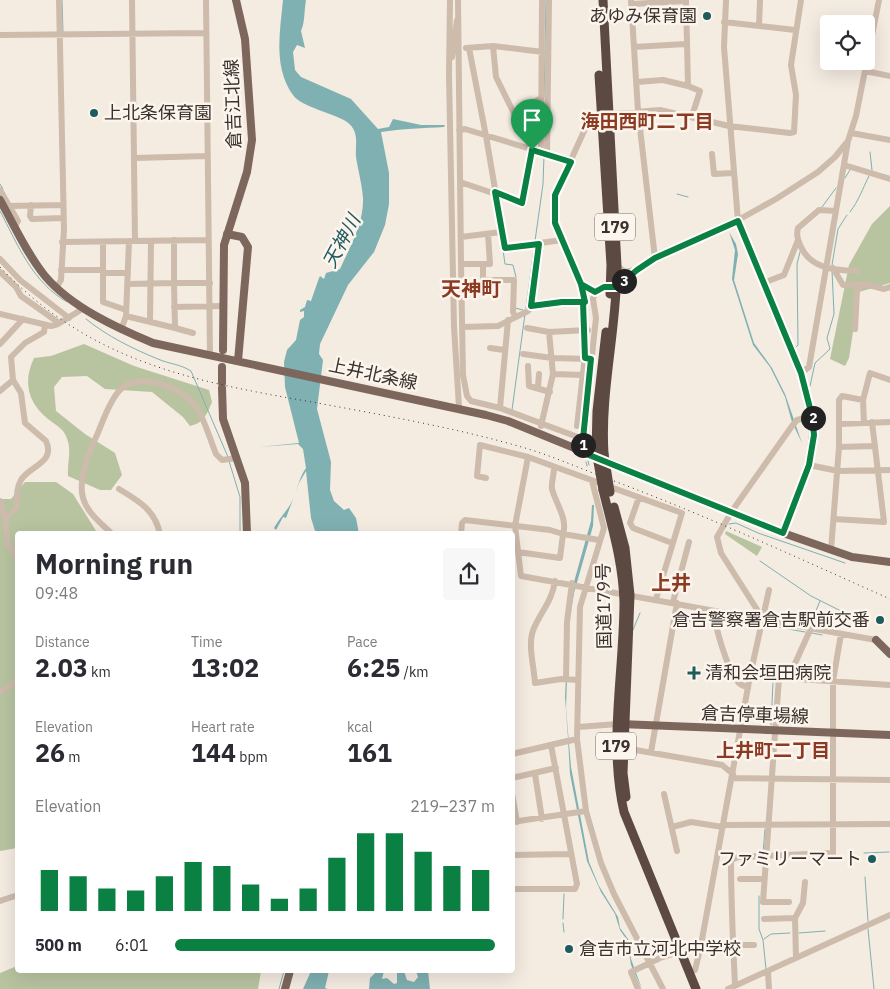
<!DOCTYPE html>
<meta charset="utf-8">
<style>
body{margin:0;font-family:"IBM Plex Sans","Noto Sans JP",sans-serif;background:#f7f7f7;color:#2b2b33;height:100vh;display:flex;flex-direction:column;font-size:19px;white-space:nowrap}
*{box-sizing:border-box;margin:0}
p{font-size:16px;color:#7c7c81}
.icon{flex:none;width:28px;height:28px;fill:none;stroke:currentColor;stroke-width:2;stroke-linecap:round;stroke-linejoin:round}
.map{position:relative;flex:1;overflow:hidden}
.side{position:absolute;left:15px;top:531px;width:500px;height:442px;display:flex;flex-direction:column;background:#fff;border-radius:5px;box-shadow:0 5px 20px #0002}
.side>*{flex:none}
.buttons{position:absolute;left:820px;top:15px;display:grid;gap:10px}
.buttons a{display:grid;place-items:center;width:55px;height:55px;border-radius:5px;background:#fff;box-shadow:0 5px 20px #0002;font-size:25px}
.pin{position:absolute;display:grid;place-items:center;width:42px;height:42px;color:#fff;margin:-51px -21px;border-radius:50% 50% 50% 0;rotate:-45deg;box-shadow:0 0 5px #0007}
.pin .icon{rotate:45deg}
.km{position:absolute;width:25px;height:25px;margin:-12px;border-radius:50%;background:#222;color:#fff;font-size:14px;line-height:25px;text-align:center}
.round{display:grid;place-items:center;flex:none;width:52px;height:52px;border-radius:5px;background:#f7f7f7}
.headline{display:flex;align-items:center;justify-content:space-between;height:85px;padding:0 20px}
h1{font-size:28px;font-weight:700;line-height:38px}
.metrics{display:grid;grid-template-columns:repeat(3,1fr);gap:8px;height:85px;padding:5px 20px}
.metrics div{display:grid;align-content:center}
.metrics b{font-size:25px;font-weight:700}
.metrics small{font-size:14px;font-weight:400}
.metrics p{font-size:14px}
.chart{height:140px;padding:10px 20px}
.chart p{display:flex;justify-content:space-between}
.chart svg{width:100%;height:90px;margin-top:5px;stroke:#0b8043;stroke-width:6}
ul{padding:0 20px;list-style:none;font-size:16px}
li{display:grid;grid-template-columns:80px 60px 1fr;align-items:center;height:38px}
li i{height:12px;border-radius:6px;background:#0b8043}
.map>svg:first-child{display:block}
.green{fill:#b8c4a0}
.water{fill:#7fb0b2}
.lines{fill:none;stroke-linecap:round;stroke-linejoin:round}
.stream{stroke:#7fb0b2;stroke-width:1}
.minor{stroke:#cdbbac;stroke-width:6}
.major{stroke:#7d675c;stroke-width:8}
.highway{stroke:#5c4a42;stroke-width:9}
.rail{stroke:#3b302b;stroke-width:1;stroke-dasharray:1 4;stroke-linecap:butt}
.highway-bridge{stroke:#5c4a42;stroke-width:9}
.route-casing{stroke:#fff;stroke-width:10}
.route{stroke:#0b8043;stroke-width:6}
.poi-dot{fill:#1f5a5e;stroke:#fbf5ee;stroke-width:2}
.labels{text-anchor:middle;stroke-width:5;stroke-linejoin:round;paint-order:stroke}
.shield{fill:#fbf5ee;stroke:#756b66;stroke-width:1}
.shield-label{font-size:16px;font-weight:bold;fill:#3b302b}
.poi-label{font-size:18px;fill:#3b302b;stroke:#fbf5ee;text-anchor:end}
.street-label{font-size:18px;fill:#3b302b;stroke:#fbf5ee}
.neighbourhood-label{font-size:19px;font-weight:bold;fill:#8c3b22;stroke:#fbf5ee}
.water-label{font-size:19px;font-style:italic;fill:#1f5a5e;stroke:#fbf5ee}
.quarter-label{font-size:20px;font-weight:bold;fill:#8c3b22;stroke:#fbf5ee}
</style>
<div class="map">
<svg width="890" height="989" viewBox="0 0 890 989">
<rect width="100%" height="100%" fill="#f4ebe1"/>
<!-- green -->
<path class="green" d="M890,206V283L859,292L849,358L845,366L830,359L849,265L872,224Z
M84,344L134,366L209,390L212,402C207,414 204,423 190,426L183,417L152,392L105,389L87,376L62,377L54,387L56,411L85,434L115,453L122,475L111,490H100L68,476C67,460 73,449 65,434C62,428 53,423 48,419C27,402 23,381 34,358L51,356Z
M25,482H56L73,494L98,534H18L17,848L0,851V499H11Z
M726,531L762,547L757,556L725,534Z
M17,966L18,971H261L258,989H0V973Z"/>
<!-- water -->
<path class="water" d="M283,0H306C304,11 305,22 301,31L305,48L297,45L293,52L295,70L301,77L351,99L378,129L389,127L393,119L421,125H445L444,127C424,128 401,129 381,132L389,173V204L385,225L374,252L348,285L320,344L319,354L323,360L317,409L331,462L330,490L334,501L344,510L349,508L356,518L359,534H316L311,518L306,471L299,483L286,518L283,517L276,530L274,528C279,519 285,513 290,505C297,493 298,479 306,468L303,449L298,444L259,447L299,443L285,387L284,362L287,350L296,340L300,320L304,317V311L300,312V310L305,307L307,300L311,301L319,278L320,276L324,279L326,273L340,269C350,247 364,223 363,198C362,184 358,170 356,157C355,143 360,132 347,122C334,113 301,107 293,95C273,67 280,32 283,0Z
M729,232L736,244L738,254L734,280L754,343L772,368L785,394L802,443L792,422L785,397L770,367L753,345L732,279L735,250Z
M592,505H594L593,526L574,593L569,623L566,708L571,767L589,862L599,886L618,917L620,928L628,939L631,959L642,989L631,965L627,940L620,930L615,914L601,892L587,861L570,774L568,739L534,746L568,738L565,697L569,614L574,582L591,521Z
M311,971H329L325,988L328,989H303Z
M377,971H384L382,979L387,978L394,984L397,983V971H404L407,980L414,982L418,977L416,971H428L430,989H369L370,978Z"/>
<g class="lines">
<!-- stream -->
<path class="stream" d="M62,0L63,32
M545,49L546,0
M544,97L545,53
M870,152L872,170
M845,178L850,170
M0,184L3,189
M677,194L688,197
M822,207L836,188
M0,211C18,245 32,282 67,302
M850,212C859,200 862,190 869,176
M535,241L543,184L544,156
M503,250L505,264L513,265L516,277
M832,265L838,229L847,215
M515,308L523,310
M526,308L534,248
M86,319C107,336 133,349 158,359C169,364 180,364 191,371L228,457
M795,348L798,345L797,264L800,252
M810,386L815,363L830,349L827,338L834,314L832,270
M512,410L525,314
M579,442V443
M229,461L240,497V534
M588,461L589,465
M586,462L587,466
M729,524L736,523L758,533L845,563
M760,561L811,596L849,615
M726,616L757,622
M688,624L692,615
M766,625L805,632
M810,625L820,601
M633,630L640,613
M812,633L822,635
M771,725L773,682
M864,853L889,852
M763,854L765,829
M865,877L868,921
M759,896V929L763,940L766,969
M563,919L564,894
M563,923L564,932
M868,929L874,989
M799,933L825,931
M764,939L771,934L790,933
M279,989L284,971"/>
<!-- minor -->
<path class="minor" d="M132,0L135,241
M206,0L210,356
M450,0L449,75L454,327L459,407
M458,0L461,264L463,375L467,396L471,401L500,408L583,439
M631,0L638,111L655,258
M686,0L688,86L700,91L692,116
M726,0L724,47L738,221
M632,4L685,1
M724,22L795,30
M759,26L760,0
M0,35L206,33
M634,47L685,44
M466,48L493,46L543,52
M469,48L486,136L505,248L562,240
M452,57L457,20
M865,71L890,76
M637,82L663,80L688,86
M514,113L541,98
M459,130L465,129L534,150
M851,133L890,140
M541,153L542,0
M543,154L571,162
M712,154L714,174L732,173
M547,155L549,0
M135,158L207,156
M844,165L890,179
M460,182L522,203L532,150L496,77L493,46
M0,190L18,221L15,226
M31,205L30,216L32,219L63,218
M9,206L63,205
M836,211L819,210L798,228C796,235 798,240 801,247C811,269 835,270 857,271
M461,237L501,232
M174,240V283H210
M62,242L207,240
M103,242V302L126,310
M0,259L20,280L69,318
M461,264H490L488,234
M483,264V280H514L513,312L515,316
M617,266L625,272L635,270
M833,268L843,285L865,284L884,289L890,287
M61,270H103
M0,272L16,287L21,296L59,323
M103,273H128
M763,283L784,275L798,240
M56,288L61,280L64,229L59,0
M595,292L581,283L555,223V195L585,129L593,121L612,114L660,110L729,126L790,133L794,132L796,95L791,65L801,0
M531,306L539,244
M174,307L223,306
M0,314L51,326L58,324L84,308
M126,316L175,328L174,283L128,284
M150,321L151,241
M462,327L498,326L528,311L531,306L563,302L585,303L581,283
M175,328L193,333
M527,328L549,332L588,330
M855,329L857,290L865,284
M121,330L126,316L129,241
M0,344L23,319
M490,348L504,350
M523,354L552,358L589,359
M528,366L529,386L550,392
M801,373L809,367L848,141L856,116L879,0
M553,374L583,375
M538,387L539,374
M0,391L13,380
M500,408L508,320
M864,423L863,400L870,373L890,380
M840,424L890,422
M541,426L553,374L549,332
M577,426L586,347L583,302
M839,447L874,446
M584,453L583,439L596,318L593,299L595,292L604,287H617L637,270L655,258L722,229L776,199L818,172L835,157L848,141
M809,465L838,471L890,470
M554,469C554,474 551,483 552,489C556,504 568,519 563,534L599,540
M486,478L477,476L480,445L528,457
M592,481L604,528L580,607L577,739L586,811L601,863L614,894L663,989
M119,489C139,501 155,510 160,534
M639,497L630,523L633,528L672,543
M0,501L5,518L8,544L18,560
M5,519L17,507C17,498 16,488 21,480C29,466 56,463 46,441L25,423L21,393L13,380L11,357L25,343L44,332L45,325
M834,519L884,522L872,422
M112,534C102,524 87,513 83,498C78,480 89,452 97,435C103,421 109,402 119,391C138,370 183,387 197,408C205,421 210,439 216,454L222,460L237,458
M461,534L462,523L465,520L550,530L563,534L560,558L518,552
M831,550L839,447V400L842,396L863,400
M555,581C552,601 542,610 534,628C527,643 534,666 535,683L561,679L578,680
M656,599L682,513L528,457L515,526L521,576L876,640
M673,602L689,542
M714,611C715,628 727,668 738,682C740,685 745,686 748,688
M763,619L721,553L717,537L732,511L792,426L797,420L812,416
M750,676L890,685
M779,677L763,902H789
M566,679L567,622L572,583
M788,679L811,628
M0,692L18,681
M578,727L618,724
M624,748L722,765L733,774
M651,752L677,603
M512,754L577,739
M535,774L542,819
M512,778L556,768
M732,778L890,780
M512,793L517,822
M664,794L677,851
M512,822L586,811
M724,825L890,824
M672,827L691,822L723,827
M512,855L571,854
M740,879H764
M512,889H575L577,884L551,745
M0,901L18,895
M764,919L795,918
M733,945H754
M796,958L795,918L803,903L805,882
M695,970L701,945
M768,972L769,989
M735,985C733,943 731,902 731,860L738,857L833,853V681L841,634
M638,989L631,972L660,958L701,945L750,676L769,590
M728,989L890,915"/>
<!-- major -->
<path class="major" d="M0,200C14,225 27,254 45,276C71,307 117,328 153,343L486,415L508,421L783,533L852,557L890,562
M738,221L801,373L812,416L813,435L809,465L783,533
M227,234L242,237L248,247L238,361
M223,350L224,245L247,172L252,140L245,39L236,0
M222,367V383
M222,388L223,419L245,483L247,534
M876,640L890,654
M620,724L890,735
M285,989L290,971"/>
<!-- highway -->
<path class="highway" d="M603,0L617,266C617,329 600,391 604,454
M599,75L611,265L610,294
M596,451L597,411L606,332
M603,490C612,527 623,563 624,602C624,672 608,743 624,812L696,989
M614,507L625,548L630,595L623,773L626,797"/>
<!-- rail -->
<path class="rail" d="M0,267C89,361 190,381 312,402C382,415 457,428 525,448C552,456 579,468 606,478C703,514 796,557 890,599"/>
<!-- highway-bridge -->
<path class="highway-bridge" d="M596,451L603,490
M604,454L610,492"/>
</g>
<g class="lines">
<defs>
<path id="route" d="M532,150L571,162L555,195V223L581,284L585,302H583L585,358L591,359L583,439L584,453L783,533L809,465L814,435L812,416L801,373L738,221L655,258L637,270L617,287H604L595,292L581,284L585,302H562L531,306L539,244L505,248L495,192L522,203L532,150"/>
</defs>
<!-- route casing -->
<use href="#route" class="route-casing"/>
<!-- route -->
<use href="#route" class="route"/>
</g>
<!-- markers -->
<g class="poi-dot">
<circle cx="707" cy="16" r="5"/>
<circle cx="94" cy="113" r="5"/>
<circle cx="880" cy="620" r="5"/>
<path d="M691.5 665.5h5v5h5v5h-5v5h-5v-5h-5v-5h5z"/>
<circle cx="872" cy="859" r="5"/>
<circle cx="569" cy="949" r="5"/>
</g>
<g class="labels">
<!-- shield labels -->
<g class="shield">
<rect x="595" y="213.5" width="40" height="27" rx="4"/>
<rect x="596" y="732.5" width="40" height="27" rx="4"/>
</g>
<g class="shield-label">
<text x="615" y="233">179</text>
<text x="616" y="752">179</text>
</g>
<!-- poi labels -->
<g class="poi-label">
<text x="697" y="22">あゆみ保育園</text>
<text x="104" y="119" text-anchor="start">上北条保育園</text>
<text x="870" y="626">倉吉警察署倉吉駅前交番</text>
<text x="705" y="679" text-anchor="start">清和会垣田病院</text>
<text x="862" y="865">ファミリーマート</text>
<text x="579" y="955" text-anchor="start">倉吉市立河北中学校</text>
</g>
<!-- street labels -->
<g class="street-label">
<text transform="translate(233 104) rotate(-92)" y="6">倉吉江北線</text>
<text transform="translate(373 374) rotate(12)" y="6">上井北条線</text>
<text transform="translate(604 606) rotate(-91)" y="6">国道179号</text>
<text transform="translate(755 715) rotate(2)" y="6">倉吉停車場線</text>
</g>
<!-- neighbourhood labels -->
<g class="neighbourhood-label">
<text x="647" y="128">海田西町二丁目</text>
<text x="773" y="757">上井町二丁目</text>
</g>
<!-- water labels -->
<g class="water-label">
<text transform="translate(341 241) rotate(-62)" y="7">天神川</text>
</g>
<!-- quarter labels -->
<g class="quarter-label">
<text x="471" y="296">天神町</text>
<text x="671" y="590">上井</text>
</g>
</g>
</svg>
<div class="buttons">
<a><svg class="icon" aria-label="locate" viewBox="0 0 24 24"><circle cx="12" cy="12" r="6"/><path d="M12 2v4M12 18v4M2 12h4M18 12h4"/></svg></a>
</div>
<div class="pin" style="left:532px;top:150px;background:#1e9e55"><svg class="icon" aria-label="arrive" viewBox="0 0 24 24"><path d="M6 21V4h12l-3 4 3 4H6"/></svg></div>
<b class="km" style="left:583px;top:445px">1</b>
<b class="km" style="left:813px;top:418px">2</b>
<b class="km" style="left:624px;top:281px">3</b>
<section class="side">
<div class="headline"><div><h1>Morning run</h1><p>09:48</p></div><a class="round"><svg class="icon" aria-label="share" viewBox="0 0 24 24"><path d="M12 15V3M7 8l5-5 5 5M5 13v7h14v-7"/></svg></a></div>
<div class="metrics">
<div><p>Distance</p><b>2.03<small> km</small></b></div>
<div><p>Time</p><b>13:02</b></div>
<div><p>Pace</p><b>6:25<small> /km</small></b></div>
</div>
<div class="metrics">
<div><p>Elevation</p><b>26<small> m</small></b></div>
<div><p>Heart rate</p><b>144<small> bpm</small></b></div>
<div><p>kcal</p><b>161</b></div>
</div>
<div class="chart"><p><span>Elevation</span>219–237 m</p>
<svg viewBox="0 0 160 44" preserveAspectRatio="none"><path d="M5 44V24M15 44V27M25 44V33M35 44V34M45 44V27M55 44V20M65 44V22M75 44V31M85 44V38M95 44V33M105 44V18M115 44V6M125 44V6M135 44V15M145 44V22M155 44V24"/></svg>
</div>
<ul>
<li><b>500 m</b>6:01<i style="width:100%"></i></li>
</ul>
</section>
</div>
